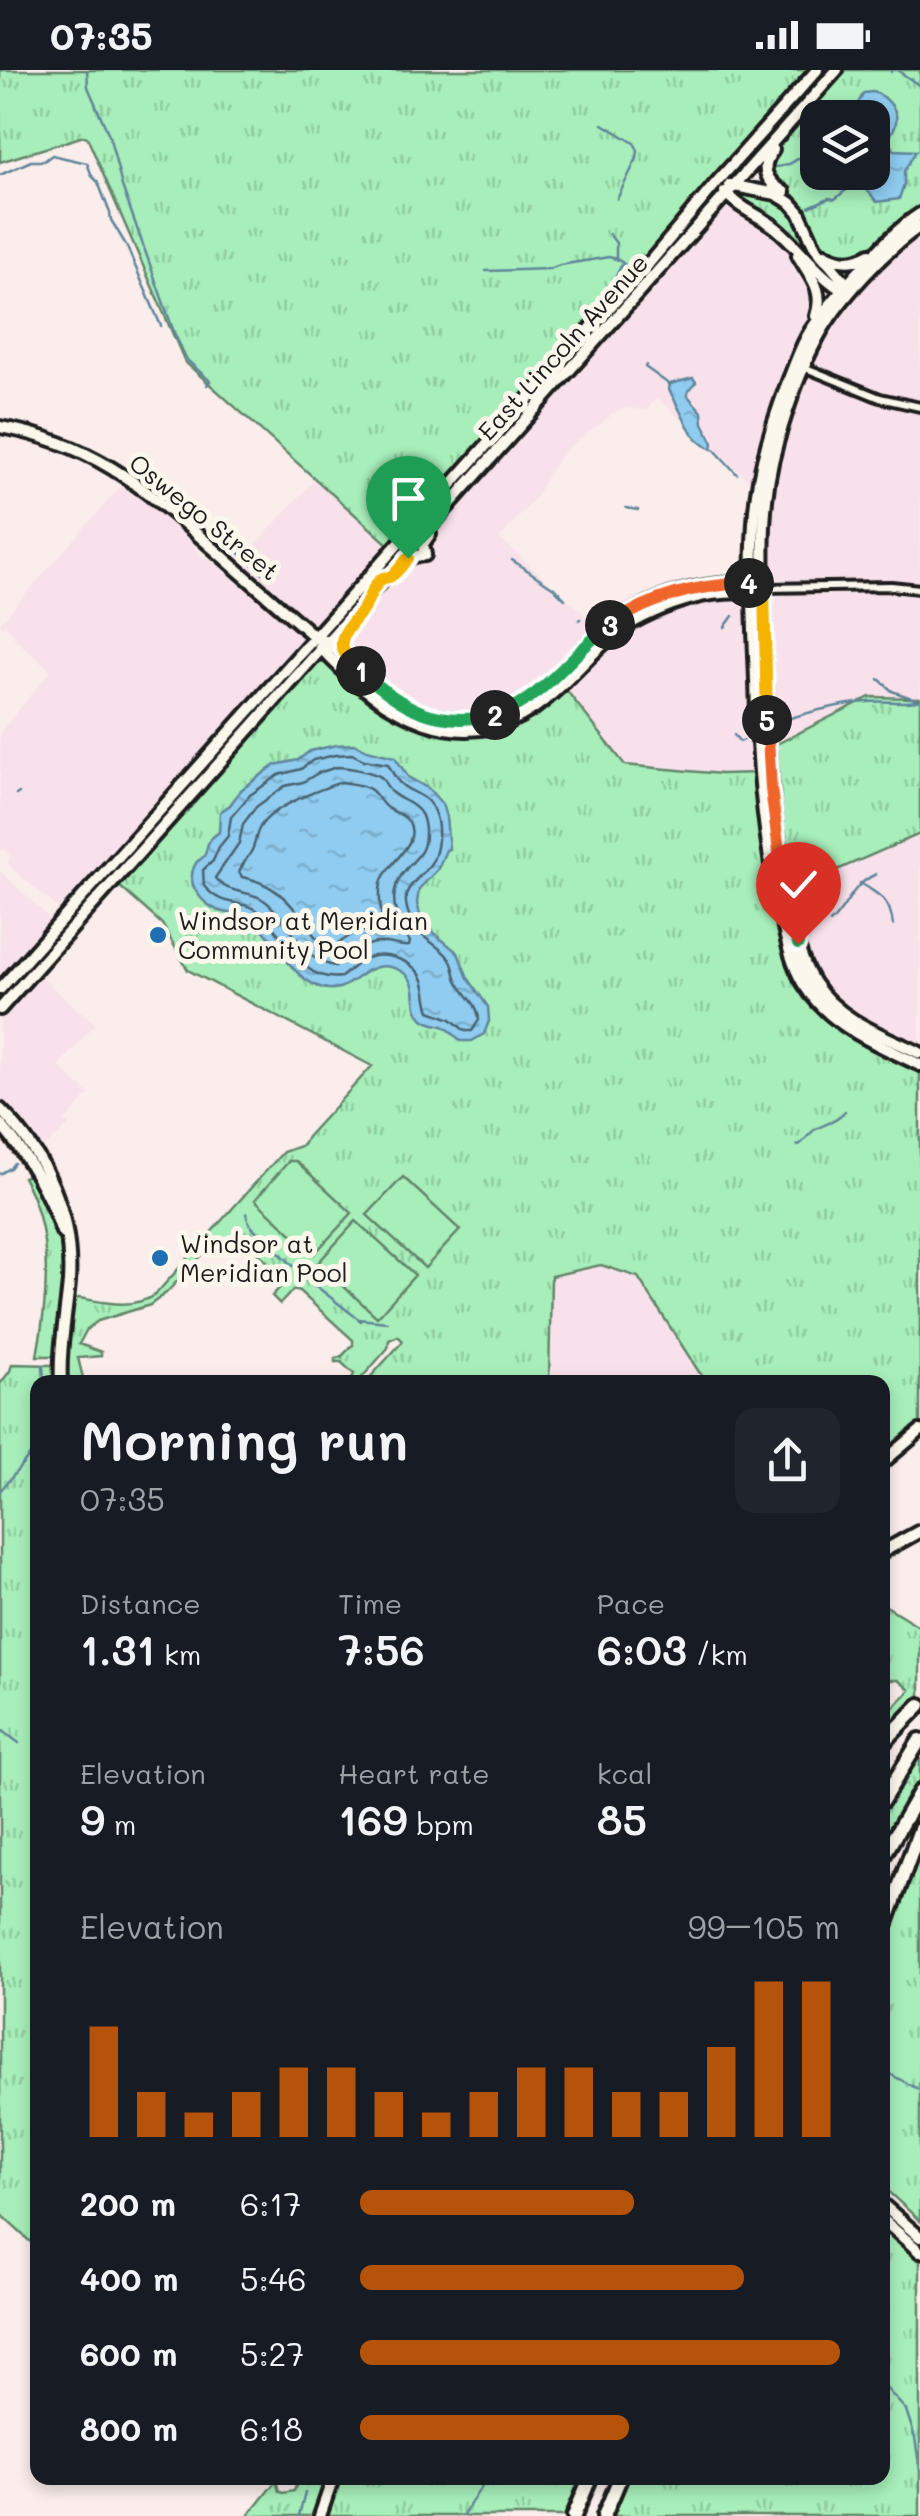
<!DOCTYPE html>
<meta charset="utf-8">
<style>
body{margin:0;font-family:Mali,sans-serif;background:#20242c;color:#f1f3f6;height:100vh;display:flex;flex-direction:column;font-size:38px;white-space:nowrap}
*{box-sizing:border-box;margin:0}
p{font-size:32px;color:#9ea1a6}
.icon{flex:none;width:55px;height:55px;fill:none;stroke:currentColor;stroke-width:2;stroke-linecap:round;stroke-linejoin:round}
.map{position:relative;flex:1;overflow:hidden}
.details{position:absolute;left:30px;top:1305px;width:860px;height:1110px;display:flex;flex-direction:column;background:#171b24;border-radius:20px;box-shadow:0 5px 15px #0003}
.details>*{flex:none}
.buttons{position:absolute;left:800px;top:30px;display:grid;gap:20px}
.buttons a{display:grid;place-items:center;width:90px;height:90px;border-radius:20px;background:#171b24;box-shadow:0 5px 15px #0003;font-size:50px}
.pin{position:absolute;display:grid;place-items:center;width:85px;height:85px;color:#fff;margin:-102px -42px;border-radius:50% 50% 50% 0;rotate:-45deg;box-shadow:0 0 10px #0007}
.pin .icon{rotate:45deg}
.km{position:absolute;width:50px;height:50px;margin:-25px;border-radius:50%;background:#222;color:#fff;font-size:28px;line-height:50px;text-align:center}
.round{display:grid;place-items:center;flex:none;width:105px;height:105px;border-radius:20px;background:#20242c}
.head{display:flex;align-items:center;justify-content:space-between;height:170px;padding:0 50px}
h1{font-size:55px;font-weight:600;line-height:75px}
.metrics{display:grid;grid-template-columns:repeat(3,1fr);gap:15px;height:170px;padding:10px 50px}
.metrics div{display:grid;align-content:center}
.metrics b{font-size:42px;font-weight:600}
.metrics small{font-size:28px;font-weight:400}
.metrics p{font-size:28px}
.chart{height:280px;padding:20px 50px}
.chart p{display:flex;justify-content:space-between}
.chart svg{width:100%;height:180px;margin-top:10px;stroke:#b45309;stroke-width:6}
ul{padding:0 50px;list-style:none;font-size:32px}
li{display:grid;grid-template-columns:160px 120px 1fr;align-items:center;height:75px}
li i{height:25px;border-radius:12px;background:#b45309}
.status{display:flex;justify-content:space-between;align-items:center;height:70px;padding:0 50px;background:#171b24;direction:ltr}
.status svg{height:28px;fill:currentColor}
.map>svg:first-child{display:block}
.built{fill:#f8e1ea}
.grass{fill:url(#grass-tufts);stroke:#62856b;stroke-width:2.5;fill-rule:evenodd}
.pitch{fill:#a7eeba;stroke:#62856b;stroke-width:2.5}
.water{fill:url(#water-ripples);stroke:#61869b;stroke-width:2.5}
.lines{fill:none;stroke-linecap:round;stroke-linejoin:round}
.shore{stroke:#4a6271;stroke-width:2.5}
.stream{stroke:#61869b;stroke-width:2.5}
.minor-casing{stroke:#1c1c1c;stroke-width:14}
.major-casing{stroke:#1c1c1c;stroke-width:18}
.highway-casing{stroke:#1c1c1c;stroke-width:20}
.minor{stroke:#fbf7ec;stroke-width:6}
.major{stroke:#fbf7ec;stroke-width:10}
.highway{stroke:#fbf7ec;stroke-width:12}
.split-1-casing{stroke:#fff;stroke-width:20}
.split-2-casing{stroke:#fff;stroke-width:20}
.split-3-casing{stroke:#fff;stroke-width:20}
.split-4-casing{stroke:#fff;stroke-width:20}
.split-5-casing{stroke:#fff;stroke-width:20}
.split-6-casing{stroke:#fff;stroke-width:20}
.split-7-casing{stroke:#fff;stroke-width:20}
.split-1{stroke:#f5b400;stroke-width:12}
.split-2{stroke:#22a559;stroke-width:12}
.split-3{stroke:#22a559;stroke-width:12}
.split-4{stroke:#f0652b;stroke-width:12}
.split-5{stroke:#f5b400;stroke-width:12}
.split-6{stroke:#f0652b;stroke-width:12}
.split-7{stroke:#22a559;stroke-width:12}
.poi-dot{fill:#1f6fb2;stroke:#fbf7ec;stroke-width:4}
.labels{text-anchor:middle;stroke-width:10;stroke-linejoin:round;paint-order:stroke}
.street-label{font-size:25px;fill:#1c1c1c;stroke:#fbf7ec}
.poi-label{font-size:25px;fill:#1c1c1c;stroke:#fbf7ec;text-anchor:start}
</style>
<div class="status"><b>07:35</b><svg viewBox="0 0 49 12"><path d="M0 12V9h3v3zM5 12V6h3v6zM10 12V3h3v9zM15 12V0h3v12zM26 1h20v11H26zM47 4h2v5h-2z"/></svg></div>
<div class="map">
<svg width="920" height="2446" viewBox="0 0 920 2446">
<defs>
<pattern id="grass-tufts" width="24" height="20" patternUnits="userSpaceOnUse" patternTransform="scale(2.5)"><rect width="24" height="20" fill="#a7eeba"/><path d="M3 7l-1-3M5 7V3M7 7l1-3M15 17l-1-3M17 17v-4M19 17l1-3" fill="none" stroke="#8fcc9f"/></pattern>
<pattern id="water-ripples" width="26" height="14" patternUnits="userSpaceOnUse" patternTransform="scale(2.5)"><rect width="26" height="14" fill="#8fccf0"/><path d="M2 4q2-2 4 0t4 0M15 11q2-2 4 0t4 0" fill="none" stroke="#7bafcd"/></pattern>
</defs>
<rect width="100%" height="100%" fill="#faedeb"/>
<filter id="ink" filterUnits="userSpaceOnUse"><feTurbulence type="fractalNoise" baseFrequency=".01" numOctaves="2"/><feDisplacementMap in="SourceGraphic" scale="20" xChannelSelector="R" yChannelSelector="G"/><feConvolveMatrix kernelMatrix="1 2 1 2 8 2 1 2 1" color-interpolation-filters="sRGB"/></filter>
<g filter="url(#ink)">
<!-- built -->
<path class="built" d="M728,136L735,138L757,151L786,173L816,223L813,244L785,297L786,302L755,416L657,328L646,340L627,338L610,344V346L568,378L557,390L535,428L499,468L599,557L542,616L507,638L459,646L415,637L382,616L346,583L345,569L347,558L559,321L605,265L721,139Z
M920,160V333L880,324L818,297L813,288L819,279L816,277L841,238L893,182Z
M809,307L874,331L916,340L920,344V514L908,511H858L854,509L842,511H788L777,508L772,500L769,501L767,496V455L779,376L799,321H802L804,311Z
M315,409L390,476L318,555L313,554L240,492Z
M124,413L127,415L125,419L136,427L140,425L195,472V479L204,488L210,489L212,487L301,564L302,574L186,704L180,708L67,838L59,839L14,800L8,793L10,786L5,779L0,781V662L51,601L14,568L16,565L6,556L3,557L0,553Z
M899,520L917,526L920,524V628L870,627L771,677L768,540L770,535H773L778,528L788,524H809L811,526Z
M733,527L740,529L745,537H749L753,677L749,684L751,695L757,703L721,704L518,682L492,658L637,553L676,536L714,528Z
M920,764V977L910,974L899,964L891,965L883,958L881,961L858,949L835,933L811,901L799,862L801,859L799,851L796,849L789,821Z
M0,801L48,847L51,855L0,913Z
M38,905L95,954L58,996L89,1024L65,1051L69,1055L42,1079L0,1031V948Z
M601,1195L638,1207L699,1302L708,1312H366L439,1232Z"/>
<!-- grass -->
<path class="grass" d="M0,0H809L645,190L390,476L185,292L87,67L84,66L0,92Z
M846,0H920V141L857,187L834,185L824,179L819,171L800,131L770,108V85ZM818,48H872V102H818Z
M741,121L773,126L789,135L838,207L835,210L737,128Z
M329,589L391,642L412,652L492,658L497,663L539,645L567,621L625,695L721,704L757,703L763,764L807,924L920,997V1357L883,1389L882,1312H708L699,1302L638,1207L601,1195L551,1206L549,1312H366L403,1271L398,1266L389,1270L388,1278L358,1312H350L354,1304L341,1292H335V1288L341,1287L353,1275V1270L298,1220H293L280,1234L272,1226L285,1212L284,1207L243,1169L225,1171L205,1182L166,1223L150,1235L98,1251L87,1259L79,1274L101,1282V1286L78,1288L84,1312H65V1278L72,1230L79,1228C104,1232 130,1240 155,1225L283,1082L303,1075L307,1067L372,996L188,900L162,854L118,815C180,738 249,668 315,595L321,591L325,593Z
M870,627L920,628V764L789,821L771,677Z
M28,1105H31C41,1124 53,1143 60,1163C73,1199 61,1244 57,1281L53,1286H37C48,1228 54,1160 23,1107Z
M12,1294L53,1295L56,1298L58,1312H38L37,2178L0,2144V1314L10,1301Z
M883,1534L920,1557V1630L883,1668V1648L910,1620L898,1610H883Z
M920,1683V1709L883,1773V1744Z
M920,1767V2151L883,2117L882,1880Z
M883,2153L920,2186V2446H611L627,2408H882Z
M294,2408H328L316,2446H248L276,2411L279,2421L283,2423L294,2421L297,2413Z
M337,2408H580L564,2446H324Z"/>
<!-- pitch -->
<path class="pitch" d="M289,1091H296L352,1143L314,1184L255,1130Z
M403,1107L460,1160L425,1198L367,1145Z
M356,1151L415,1205L377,1247L318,1193Z"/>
<!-- water -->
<path class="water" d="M872,22C884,24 899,39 896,52C895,58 892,63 889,68L894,80L916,81L904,101V114L899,129L877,132L863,115L873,105L876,98L873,94L872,48L858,47V33L864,23Z
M693,308L696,312L688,322V326L702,342L703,353L713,373L712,379C688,369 683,342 669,320L670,314Z
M354,674L367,680L395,687L408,707L429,719L442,734L446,747L449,779L446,780L438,799L419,819L417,833L420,845L428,858L458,883L468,908L488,937L489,951L484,964L472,971H461C455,966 450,959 443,956C436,954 428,954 422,948C408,933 423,914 401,901C362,881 354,932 317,916C286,902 278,870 254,851C243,843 229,845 217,840C202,833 186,815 194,797C198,788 198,793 204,786C207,782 206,776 209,772C211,767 216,765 219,762L220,742L230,735L241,720L275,695L298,690L310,681L336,675Z"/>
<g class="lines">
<!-- shore -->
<path class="shore" d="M352,684L364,690L388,694C392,701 395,709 401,714C413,725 428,723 435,744C440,757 439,777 433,790C420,813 395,814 411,850C419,869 438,873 449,888C454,894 454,903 457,910C464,925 478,932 479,950L472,961H465L451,949L430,941C426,931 427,920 423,910C415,891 386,881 367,888C357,892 350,901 341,907C299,913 286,864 259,842C241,828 223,839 204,816L203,800L213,791L219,777L228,766L231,747L250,725L279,705L301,699L313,690L335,685Z
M337,697C346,697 376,702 382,708C385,712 387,717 390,721C400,731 414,732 421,744C424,749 424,754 425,759C426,787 414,786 401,806C387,827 397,853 410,872L409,876C401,877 395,874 386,873C363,871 351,884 335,896C300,891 291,850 265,831C249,819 228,825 215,808L239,773L243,754L256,737L285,716L303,712L318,703Z
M341,712C349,713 365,715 371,720C377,724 380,733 387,738C393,742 402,743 407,750C424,772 389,791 382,810C377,825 382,841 382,856L353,864L331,878C314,869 313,863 302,849C287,827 269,812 242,807L239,802C242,794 247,789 251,782C256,774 255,766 259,759C269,737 319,720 341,712Z"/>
<!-- stream -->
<path class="stream" d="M87,0L88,17L109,65L122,116L175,265L187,290L210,311L207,315
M897,0L920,16
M891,2L892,0
M603,54L634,73L638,80L637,88L617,129
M776,97C780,96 785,96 789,94C801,89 804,78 818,86
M0,105L31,91H44L52,85L87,93L92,106L98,112L110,143L111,150L126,175L161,256
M809,137L829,128L835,129L851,116L865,115
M609,164L616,173V189
M486,201L549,199L560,195L609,187L619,190L625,195
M608,231V222L622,194
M646,295L645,297L670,315
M714,379L737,404
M626,438L638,440
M228,472L243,486
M245,488L267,506
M512,490L560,522
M556,520L565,529
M579,550L580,549
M725,557L733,546
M879,609L892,621L920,631
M781,651C809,642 839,634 868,632C884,630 901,634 916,631
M734,665L740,672L744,670
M16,725L19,723
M860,813C881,826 890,829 893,855
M830,853C850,834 849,817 876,804
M797,1076C806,1072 807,1064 816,1059C828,1052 836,1053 845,1041
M0,1104L10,1098L14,1093
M247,1143L248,1150L252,1157L299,1201L300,1208
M303,1206L361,1251
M359,1249L387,1252
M43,1296L44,1312
M0,1421L38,1376
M882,1440L888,1438
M0,1659L19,1673
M882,1686L920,1644
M915,1755L920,1743
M882,1839L912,1763
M882,2000L920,2020
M882,2314L906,2340L915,2368L920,2400
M551,2408L561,2411
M310,2409V2408
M299,2446L305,2423
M462,2446L487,2408"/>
<defs>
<path id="minor" d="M801,296L880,328L920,337
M764,518L891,516L920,519"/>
<path id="major" d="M773,80C759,97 766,112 784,122
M730,115L776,124L791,133L799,142L815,177L849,217
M725,122C741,140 758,144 776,158C800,177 818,207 846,222
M920,144C895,160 874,185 854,207C839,224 824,241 811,260C801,275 796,292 789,309C773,352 759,394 755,440C749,506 756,579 757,646C759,712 766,777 780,841C786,866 790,891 803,913C829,956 877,974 920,995
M920,156C886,179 837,231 818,267C800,300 787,338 777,373C758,437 764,504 765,570C767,658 770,746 789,834C794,861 799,889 814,913C838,950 882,965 920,983
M825,184C841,193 854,193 870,184
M798,185C810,207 825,219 816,246
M0,357C89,372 139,413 205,471C241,503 278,535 315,567L327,571C353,594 378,624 410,638C452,657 504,651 539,621C563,602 581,577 606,558C647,527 704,509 756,514
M403,493L413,486L425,485L423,474L430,464
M320,577C379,642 465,697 547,628C577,603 599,572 633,552C657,539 685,528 712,524C728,522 743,523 758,520
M0,919L644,199L717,112L817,0
M0,939L837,0
M0,1039C47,1086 73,1145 69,1212C66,1246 59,1279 61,1312
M0,1054C27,1085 49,1123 62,1162
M882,1393L920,1361
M882,1482L920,1461
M882,2134L920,2167
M882,2149L920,2182
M320,2446L333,2408"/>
<path id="highway" d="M882,1674L920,1635
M882,1731L920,1670
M882,1788L920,1722
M882,1864L920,1759
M574,2446L590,2408
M604,2446L620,2408"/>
</defs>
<!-- minor casing -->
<use href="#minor" class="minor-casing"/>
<!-- major casing -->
<use href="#major" class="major-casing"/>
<!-- highway casing -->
<use href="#highway" class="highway-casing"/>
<!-- minor -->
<use href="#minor" class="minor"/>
<!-- major -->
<use href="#major" class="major"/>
<!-- highway -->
<use href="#highway" class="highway"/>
</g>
</g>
<g class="lines" filter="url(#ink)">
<defs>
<path id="split-1" d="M361,601C333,576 338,569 361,542C369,532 371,516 383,508C386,507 389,508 391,506C397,503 403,494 408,488"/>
<path id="split-2" d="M361,601C403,639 437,658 495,645"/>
<path id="split-3" d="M495,645C544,630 570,584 610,555"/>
<path id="split-4" d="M610,555C652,526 698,515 749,513"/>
<path id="split-5" d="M749,513L764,518L767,650"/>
<path id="split-6" d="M767,650L771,719L781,797"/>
<path id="split-7" d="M781,797L798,874"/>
</defs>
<!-- split-1 casing -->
<use href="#split-1" class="split-1-casing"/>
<!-- split-2 casing -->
<use href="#split-2" class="split-2-casing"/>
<!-- split-3 casing -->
<use href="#split-3" class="split-3-casing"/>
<!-- split-4 casing -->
<use href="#split-4" class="split-4-casing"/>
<!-- split-5 casing -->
<use href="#split-5" class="split-5-casing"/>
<!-- split-6 casing -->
<use href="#split-6" class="split-6-casing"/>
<!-- split-7 casing -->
<use href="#split-7" class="split-7-casing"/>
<!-- split-1 -->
<use href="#split-1" class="split-1"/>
<!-- split-2 -->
<use href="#split-2" class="split-2"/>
<!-- split-3 -->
<use href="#split-3" class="split-3"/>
<!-- split-4 -->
<use href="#split-4" class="split-4"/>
<!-- split-5 -->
<use href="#split-5" class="split-5"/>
<!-- split-6 -->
<use href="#split-6" class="split-6"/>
<!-- split-7 -->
<use href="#split-7" class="split-7"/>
</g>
<!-- markers -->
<g class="poi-dot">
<circle cx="158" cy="865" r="10"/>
<circle cx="160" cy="1188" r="10"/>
</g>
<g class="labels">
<!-- street labels -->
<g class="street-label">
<text transform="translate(563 277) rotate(-48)" y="9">East Lincoln Avenue</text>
<text transform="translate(204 447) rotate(39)" y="9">Oswego Street</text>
</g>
<!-- poi labels -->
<g class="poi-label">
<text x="178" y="860">Windsor at Meridian<tspan x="178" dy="29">Community Pool</tspan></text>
<text x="180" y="1183">Windsor at<tspan x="180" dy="29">Meridian Pool</tspan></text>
</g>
</g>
</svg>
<div class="buttons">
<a><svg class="icon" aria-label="layers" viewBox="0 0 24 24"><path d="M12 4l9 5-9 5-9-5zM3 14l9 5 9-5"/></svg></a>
</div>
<div class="pin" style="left:408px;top:488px;background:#1e9e55"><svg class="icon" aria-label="arrive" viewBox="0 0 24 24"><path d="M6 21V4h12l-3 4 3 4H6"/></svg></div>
<div class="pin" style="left:798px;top:874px;background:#d93025"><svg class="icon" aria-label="check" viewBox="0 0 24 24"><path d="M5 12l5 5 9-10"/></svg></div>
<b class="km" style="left:361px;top:601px">1</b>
<b class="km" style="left:495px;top:645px">2</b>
<b class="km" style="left:610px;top:555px">3</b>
<b class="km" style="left:749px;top:513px">4</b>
<b class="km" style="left:767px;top:650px">5</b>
<section class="details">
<div class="head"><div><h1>Morning run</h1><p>07:35</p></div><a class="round"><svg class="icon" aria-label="share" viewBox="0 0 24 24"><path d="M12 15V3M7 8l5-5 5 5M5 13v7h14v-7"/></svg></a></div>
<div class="metrics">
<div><p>Distance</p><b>1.31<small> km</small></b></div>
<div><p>Time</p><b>7:56</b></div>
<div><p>Pace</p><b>6:03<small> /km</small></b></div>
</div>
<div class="metrics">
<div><p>Elevation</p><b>9<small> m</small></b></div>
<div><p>Heart rate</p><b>169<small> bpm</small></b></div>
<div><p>kcal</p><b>85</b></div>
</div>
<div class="chart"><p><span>Elevation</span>99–105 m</p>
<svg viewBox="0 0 160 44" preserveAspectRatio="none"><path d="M5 44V17M15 44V33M25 44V38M35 44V33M45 44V27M55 44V27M65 44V33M75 44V38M85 44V33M95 44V27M105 44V27M115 44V33M125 44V33M135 44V22M145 44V6M155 44V6"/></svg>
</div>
<ul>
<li><b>200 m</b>6:17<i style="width:57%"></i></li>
<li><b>400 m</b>5:46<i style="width:80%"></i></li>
<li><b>600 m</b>5:27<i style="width:100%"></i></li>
<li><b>800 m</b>6:18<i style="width:56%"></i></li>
</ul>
</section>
</div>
